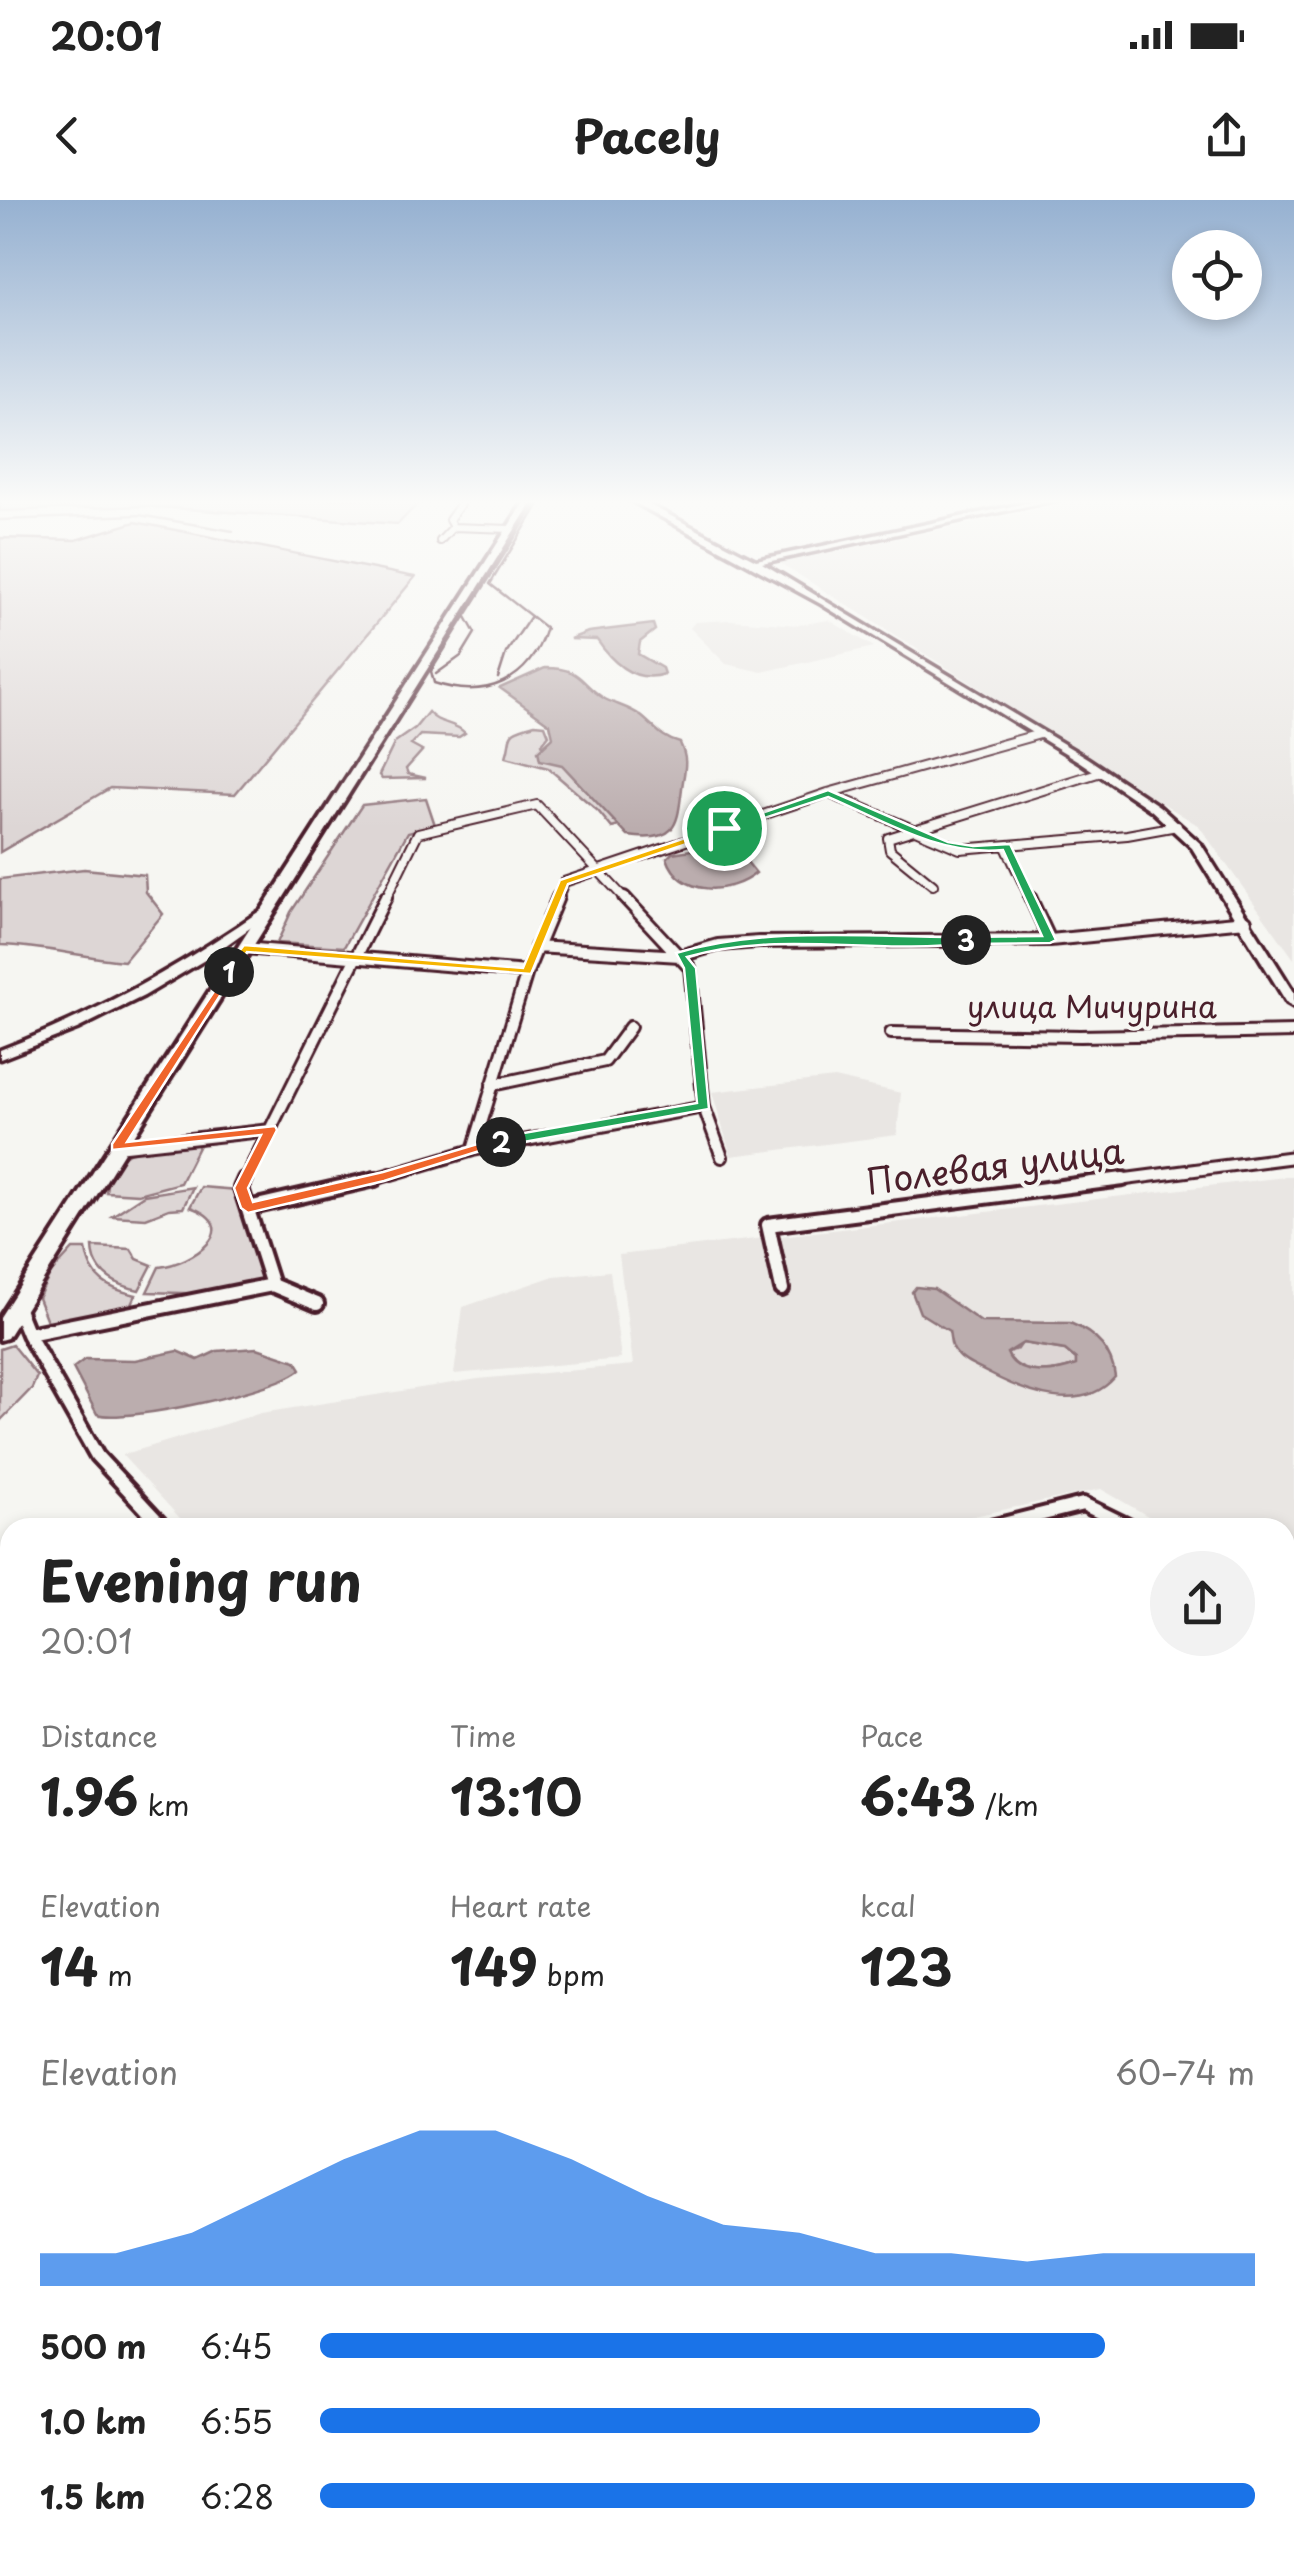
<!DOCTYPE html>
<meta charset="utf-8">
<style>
body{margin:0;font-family:"Playpen Sans",sans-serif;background:#f2f2f2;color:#222;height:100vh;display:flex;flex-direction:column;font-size:38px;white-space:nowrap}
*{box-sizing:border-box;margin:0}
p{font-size:32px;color:#767676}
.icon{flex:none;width:55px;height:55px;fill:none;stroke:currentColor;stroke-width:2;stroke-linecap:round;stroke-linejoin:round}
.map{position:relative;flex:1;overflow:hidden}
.side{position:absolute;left:0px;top:1318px;width:1295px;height:1038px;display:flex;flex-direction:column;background:#fff;border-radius:30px 30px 0 0;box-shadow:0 5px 15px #0003}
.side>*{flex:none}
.controls{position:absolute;left:1172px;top:30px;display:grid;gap:20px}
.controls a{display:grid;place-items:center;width:90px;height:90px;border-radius:50%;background:#fff;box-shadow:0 5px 15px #0003;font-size:50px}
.pin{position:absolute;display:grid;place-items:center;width:85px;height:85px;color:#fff;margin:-42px;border:5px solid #fff;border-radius:50%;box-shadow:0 2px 10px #0007}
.km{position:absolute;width:50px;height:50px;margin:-25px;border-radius:50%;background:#222;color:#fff;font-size:28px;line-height:50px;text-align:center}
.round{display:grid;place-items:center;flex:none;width:105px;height:105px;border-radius:52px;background:#f2f2f2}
.headline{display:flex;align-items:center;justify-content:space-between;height:170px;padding:0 40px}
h1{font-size:55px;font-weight:700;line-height:75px}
.stats{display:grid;grid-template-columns:repeat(3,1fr);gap:15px;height:170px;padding:10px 40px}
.stats div{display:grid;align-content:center}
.stats b{font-size:50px;font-weight:700}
.stats small{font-size:28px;font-weight:400}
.stats p{font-size:28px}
.chart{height:280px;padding:20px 40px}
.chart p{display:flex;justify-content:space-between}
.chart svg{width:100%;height:180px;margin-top:10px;fill:#1a73e8;opacity:.7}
ul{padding:0 40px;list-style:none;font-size:32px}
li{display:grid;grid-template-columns:160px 120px 1fr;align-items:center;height:75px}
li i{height:25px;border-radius:12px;background:#1a73e8}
.status{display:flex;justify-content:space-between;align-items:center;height:70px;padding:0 50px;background:#fff;direction:ltr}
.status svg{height:28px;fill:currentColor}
header{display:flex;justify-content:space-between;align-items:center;height:130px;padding:0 40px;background:#fff;font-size:45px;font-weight:700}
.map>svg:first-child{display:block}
.built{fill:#e9e6e3}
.green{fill:#ddd6d5;stroke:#947a80;stroke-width:2.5}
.water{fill:#bbadae;stroke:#8e747a;stroke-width:2.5;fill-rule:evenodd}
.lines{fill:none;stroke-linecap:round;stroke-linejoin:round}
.stream{stroke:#8e747a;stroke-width:2.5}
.street-far5-casing{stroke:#4a1f2b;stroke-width:10}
.street-far4-casing{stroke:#4a1f2b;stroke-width:12}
.street-far3-casing{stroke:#4a1f2b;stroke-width:16}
.street-far2-casing{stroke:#4a1f2b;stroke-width:20}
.street-far1-casing{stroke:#4a1f2b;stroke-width:22}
.street-casing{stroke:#4a1f2b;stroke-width:28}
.secondary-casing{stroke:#4a1f2b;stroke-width:7}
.primary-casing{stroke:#4a1f2b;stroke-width:8}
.street-far5{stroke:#f6f6f2;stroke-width:6}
.street-far4{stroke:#f6f6f2;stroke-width:8}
.street-far3{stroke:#f6f6f2;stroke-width:10}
.street-far2{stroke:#f6f6f2;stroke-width:12}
.street-far1{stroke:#f6f6f2;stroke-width:15}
.street{stroke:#f6f6f2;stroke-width:20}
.secondary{fill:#f6f6f2;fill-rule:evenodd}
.primary{fill:#f6f6f2;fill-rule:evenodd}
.tram{stroke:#4a1f2b;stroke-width:2.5}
.split-1{fill:#f5b400;stroke:#fff;stroke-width:2.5}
.split-2{fill:#f0652b;stroke:#fff;stroke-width:2.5}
.split-3{fill:#22a559;stroke:#fff;stroke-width:2.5}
.split-4{fill:#22a559;stroke:#fff;stroke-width:2.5}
.labels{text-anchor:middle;stroke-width:8;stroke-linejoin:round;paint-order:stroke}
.far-street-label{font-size:30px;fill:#4a1f2b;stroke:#f6f6f2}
.street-label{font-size:35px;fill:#4a1f2b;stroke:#f6f6f2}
</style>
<div class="status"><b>20:01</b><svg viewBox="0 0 49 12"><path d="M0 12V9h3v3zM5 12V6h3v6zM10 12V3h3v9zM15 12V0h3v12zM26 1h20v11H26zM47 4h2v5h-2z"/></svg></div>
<header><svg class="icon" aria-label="back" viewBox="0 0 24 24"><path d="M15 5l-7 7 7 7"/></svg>Pacely<svg class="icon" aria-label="share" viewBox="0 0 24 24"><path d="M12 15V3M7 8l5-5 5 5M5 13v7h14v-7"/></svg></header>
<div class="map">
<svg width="1294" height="2354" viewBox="0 0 1294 2354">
<rect width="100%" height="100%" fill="#f6f6f2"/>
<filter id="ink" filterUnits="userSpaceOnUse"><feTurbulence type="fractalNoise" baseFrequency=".01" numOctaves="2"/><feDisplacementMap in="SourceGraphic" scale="20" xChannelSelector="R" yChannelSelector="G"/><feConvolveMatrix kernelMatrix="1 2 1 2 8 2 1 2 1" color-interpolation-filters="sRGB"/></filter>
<g filter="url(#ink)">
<!-- built -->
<path class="built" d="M1089,299H1294V759L1199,626L780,363Z
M730,420L798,425L829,420L874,447L762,472L726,464L690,428L695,422Z
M834,878L901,893L897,935L731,956L712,892Z
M1294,976V1403L1285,1398V1328L1167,1327L1101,1289L918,1328H189L122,1255L261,1213L478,1179L633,1165L619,1055Z
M610,1071L621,1159L454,1174L463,1107L554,1076Z"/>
<!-- green -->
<path class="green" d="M0,299H422L398,324L144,306L0,311Z
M135,322L415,377L235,594L110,588L0,652V338L76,340Z
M428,512C438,525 454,521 465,533L459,537L420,535L411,545L422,551L406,569L408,574L426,578L382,579L379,575L395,542L415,528Z
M535,524L545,525L549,535L542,544L545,550L568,557L622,625L612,628L598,611L548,568L506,557C514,533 502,533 535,524Z
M426,598L435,625L408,632L344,747L277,743L291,712L362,605Z
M84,669L145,675L146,692L163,714L124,761C82,757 43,746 0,745V679Z
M211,941L199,945L180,983L138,994L106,992C111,936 169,944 211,941Z
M193,987L183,1008L169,1009L146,1018L112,1016L144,995Z
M201,987L237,990L268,1083L216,1094L147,1092L159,1067C192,1064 246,1027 190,1007Z
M93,1047L131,1049L137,1059L152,1065L139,1090C115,1085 94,1073 93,1047Z
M73,1049H86C90,1079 108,1089 136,1095L129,1110L49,1126L38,1098L51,1073Z
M1022,1143L1065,1150L1076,1159V1165C1054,1173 1017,1178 1007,1152L1018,1149Z
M12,1145L37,1176L32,1188L0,1221V1149Z
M10,1653V2345H145L140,2354H0V1655Z"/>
<!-- water -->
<path class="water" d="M653,424L655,430L640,442L638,454L662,468L664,474C635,484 612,462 597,440L570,439L588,432Z
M545,468C583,468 578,482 605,499C617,505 631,508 641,516C655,527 661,538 680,543C687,558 686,565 683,581C677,620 682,644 628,636L562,565L540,560L538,551L553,537L550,524L500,488Z
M718,646L739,652L756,673C730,695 680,697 667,658L672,653Z
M916,1087L934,1089L981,1122L1070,1123C1095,1133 1112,1150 1115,1177C1082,1215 1027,1193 990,1174C979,1168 964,1163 956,1153C950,1147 951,1140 949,1131L920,1113L912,1092ZM1023,1143L1065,1150L1076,1159V1165C1055,1173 1017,1178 1007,1153Z
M257,1148L296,1161L301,1169C283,1189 123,1224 97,1214L73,1168L85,1159L135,1160L178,1151L198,1160L217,1151Z"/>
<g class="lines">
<!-- stream -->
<path class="stream" d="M0,320L139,315L233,331"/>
<defs>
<path id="street-far5" d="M453,327L511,329
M440,341L453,327L449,320L464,299"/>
<path id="street-far4" d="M828,593L960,649L1127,635L1177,626
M1006,647L1031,700
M933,685L890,650L888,638L1101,572
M385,700L418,633L537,605L626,700
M557,700L564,682L828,593L1040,534"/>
<path id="street-far3" d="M624,697L690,768L704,907L722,957
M1030,697L1050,740
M536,747L680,756L718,745L759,742L1050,740L1246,721
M244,748L527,772
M891,833L1080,836L1294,832
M492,885L605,861L630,827
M117,947L271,930
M473,950L704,907
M244,982L386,697
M364,982L473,950L527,772L558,697
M1103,982L1294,957"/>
<path id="street-far2" d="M245,979L241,988L272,1085L317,1104
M248,1008L375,979
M782,1089L768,1025L1123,979
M17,1107L28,1134L97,1256L164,1328
M28,1134L272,1085
M987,1328L1083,1304L1132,1328"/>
<path id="street-far1" d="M1285,1418L1294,1423
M1285,1653L1294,1659"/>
<path id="street" d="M1285,1826L1294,1811
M1285,1930L1294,1937
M563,2345L569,2354
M1148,2345L1156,2354
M169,2354L175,2345
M1044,2354L1048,2345"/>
<path id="secondary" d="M628,299H638L756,360L1045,299H1060L762,363L1087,558L1159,606L1201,644L1294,792V807L1287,803L1192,648L1151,610L1080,562L821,404Z
M264,708L274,711L208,758L144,796L77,829L0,859V850C95,814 181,766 264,708Z"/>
<path id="primary" d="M526,299H534L7,1138L0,1140V1117Z"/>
</defs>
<!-- street-far5 casing -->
<use href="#street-far5" class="street-far5-casing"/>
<!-- street-far4 casing -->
<use href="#street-far4" class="street-far4-casing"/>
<!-- street-far3 casing -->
<use href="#street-far3" class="street-far3-casing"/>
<!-- street-far2 casing -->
<use href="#street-far2" class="street-far2-casing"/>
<!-- street-far1 casing -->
<use href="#street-far1" class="street-far1-casing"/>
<!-- street casing -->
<use href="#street" class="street-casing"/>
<!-- secondary casing -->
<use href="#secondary" class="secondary-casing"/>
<!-- primary casing -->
<use href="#primary" class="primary-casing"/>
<!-- street-far5 -->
<use href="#street-far5" class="street-far5"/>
<!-- street-far4 -->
<use href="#street-far4" class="street-far4"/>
<!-- street-far3 -->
<use href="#street-far3" class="street-far3"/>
<!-- street-far2 -->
<use href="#street-far2" class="street-far2"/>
<!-- street-far1 -->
<use href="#street-far1" class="street-far1"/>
<!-- street -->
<use href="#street" class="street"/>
<!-- secondary -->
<use href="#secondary" class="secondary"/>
<!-- primary -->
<use href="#primary" class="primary"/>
<!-- tram -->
<path class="tram" d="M539,299L431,471L434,483C486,500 530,481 546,428L490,384L542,299
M436,474L461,456L475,433L465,415
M498,478L506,453L531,416"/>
</g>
</g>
<!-- sky -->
<linearGradient id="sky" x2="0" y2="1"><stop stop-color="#96b1d1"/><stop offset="0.48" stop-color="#fbfbf9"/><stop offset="1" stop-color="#fbfbf9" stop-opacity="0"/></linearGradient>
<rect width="1294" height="629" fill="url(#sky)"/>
<!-- split-1 -->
<path class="split-1" d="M724,625L728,630L568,684L531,774L247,752L233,775L223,772L244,745L523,768L560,680Z"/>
<!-- split-2 -->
<path class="split-2" d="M229,769L235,772L127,942L275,926L277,930L248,988L253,1002L383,972L501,937L508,942L384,981L248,1013L241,1008L234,988L261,935L112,950V944Z"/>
<!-- split-3 -->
<path class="split-3" d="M966,737L970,743C877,755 779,730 687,757L696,768L709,909L501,946L495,942L501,937L697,903L684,768L676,753C767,726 870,737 966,737Z"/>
<!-- split-4 -->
<path class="split-4" d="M828,590L948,642L973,646L1010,644L1056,740L1050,743L966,744L960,740L966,737L1042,736L1003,650C939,656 884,621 828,597L728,630L719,628Z"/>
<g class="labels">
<!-- far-street labels -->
<g class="far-street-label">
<text x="1092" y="818">улица Мичурина</text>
</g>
<!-- street labels -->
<g class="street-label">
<text transform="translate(995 967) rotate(-7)" y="12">Полевая улица</text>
</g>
</g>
</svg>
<div class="controls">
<a><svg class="icon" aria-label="locate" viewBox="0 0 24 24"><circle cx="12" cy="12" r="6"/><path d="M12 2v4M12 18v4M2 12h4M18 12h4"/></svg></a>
</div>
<div class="pin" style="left:724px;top:628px;background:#1e9e55"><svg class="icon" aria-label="arrive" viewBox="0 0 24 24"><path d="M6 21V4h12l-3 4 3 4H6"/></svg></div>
<b class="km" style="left:229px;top:772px">1</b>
<b class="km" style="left:501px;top:942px">2</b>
<b class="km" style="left:966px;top:740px">3</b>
<section class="side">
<div class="headline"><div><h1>Evening run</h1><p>20:01</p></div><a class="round"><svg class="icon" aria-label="share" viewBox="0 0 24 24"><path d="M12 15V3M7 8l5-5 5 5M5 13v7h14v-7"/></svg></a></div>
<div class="stats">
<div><p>Distance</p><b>1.96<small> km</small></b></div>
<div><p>Time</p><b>13:10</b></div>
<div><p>Pace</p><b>6:43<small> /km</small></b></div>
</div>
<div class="stats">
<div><p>Elevation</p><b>14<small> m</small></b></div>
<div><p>Heart rate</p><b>149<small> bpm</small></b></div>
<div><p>kcal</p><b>123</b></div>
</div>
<div class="chart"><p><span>Elevation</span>60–74 m</p>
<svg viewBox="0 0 160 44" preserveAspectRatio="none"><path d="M0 44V36L10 36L20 31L30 22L40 13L50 6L60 6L70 13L80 22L90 29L100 31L110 36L120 36L130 38L140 36L150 36L160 36V44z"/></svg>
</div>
<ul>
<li><b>500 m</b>6:45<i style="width:84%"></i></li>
<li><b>1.0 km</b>6:55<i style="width:77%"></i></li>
<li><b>1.5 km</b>6:28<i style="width:100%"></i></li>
</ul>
</section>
</div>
